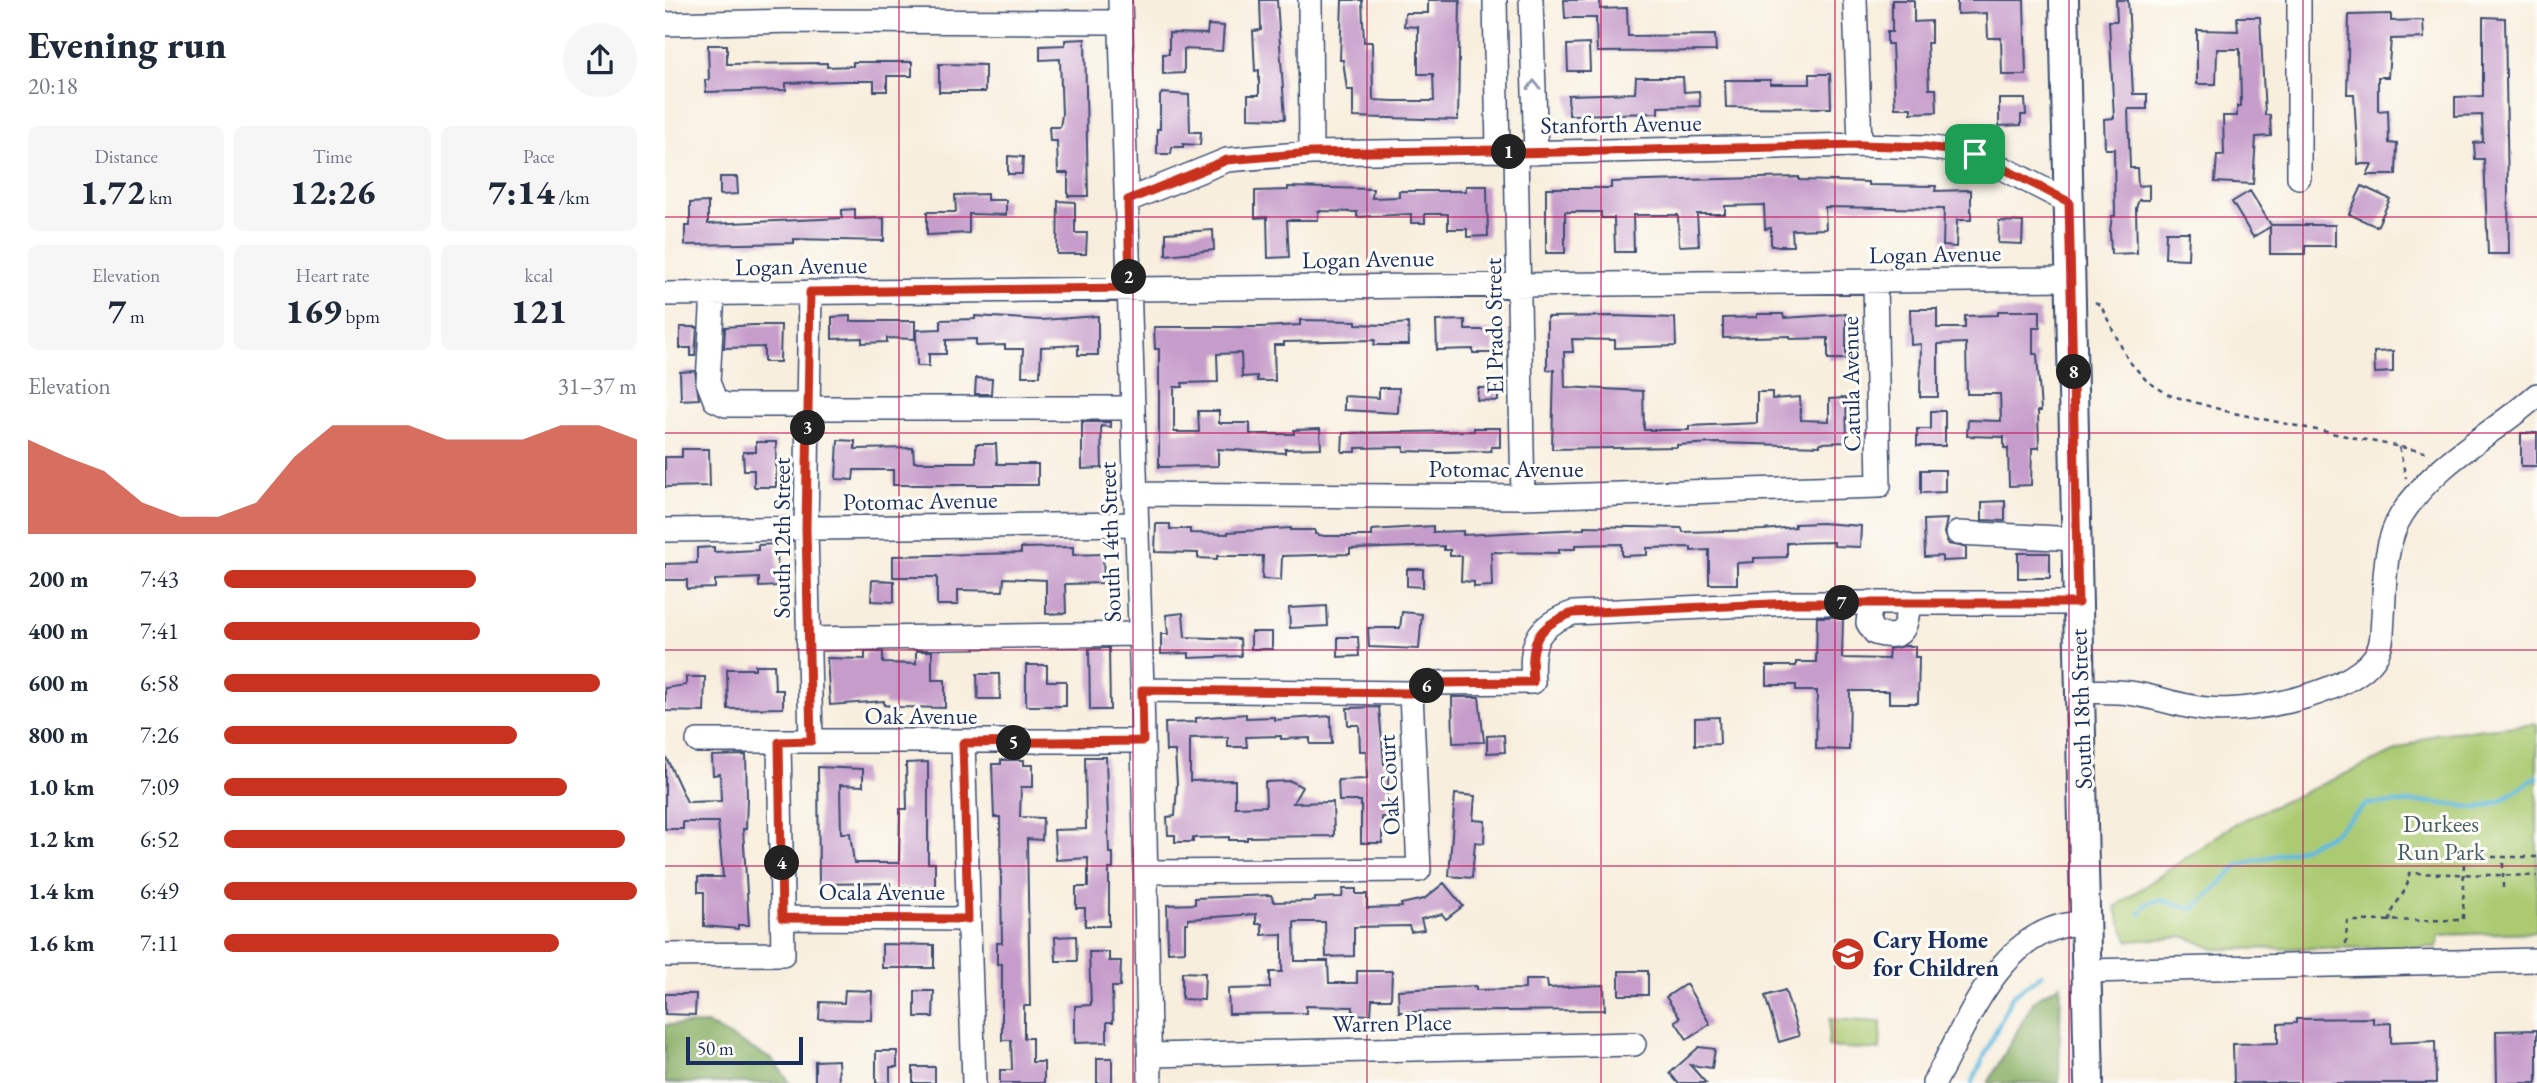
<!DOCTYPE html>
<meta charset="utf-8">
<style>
body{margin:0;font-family:"EB Garamond",serif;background:#f6f6f7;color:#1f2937;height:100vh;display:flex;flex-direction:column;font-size:26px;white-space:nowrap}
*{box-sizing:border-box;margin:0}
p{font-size:23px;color:#747a83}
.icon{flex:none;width:38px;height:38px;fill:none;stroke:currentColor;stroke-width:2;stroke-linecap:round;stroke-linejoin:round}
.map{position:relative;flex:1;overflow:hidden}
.sheet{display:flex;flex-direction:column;background:#fff;width:665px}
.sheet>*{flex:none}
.scale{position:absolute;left:21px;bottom:18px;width:117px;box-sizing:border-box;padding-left:7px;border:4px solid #1b2f5e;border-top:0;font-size:19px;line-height:24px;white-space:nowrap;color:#1b2f5e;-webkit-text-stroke:5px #fdfcf7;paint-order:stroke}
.pin{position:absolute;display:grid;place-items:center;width:60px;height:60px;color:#fff;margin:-30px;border-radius:14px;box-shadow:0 4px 10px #0006}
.km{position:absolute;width:35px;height:35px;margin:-18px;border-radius:50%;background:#222;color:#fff;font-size:19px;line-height:35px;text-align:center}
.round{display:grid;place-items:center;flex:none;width:74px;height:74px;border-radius:37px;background:#f6f6f7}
.summary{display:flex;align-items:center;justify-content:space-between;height:119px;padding:0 28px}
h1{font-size:38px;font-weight:800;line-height:52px}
.metrics{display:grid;grid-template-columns:repeat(3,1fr);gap:10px;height:119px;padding:7px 28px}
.metrics div{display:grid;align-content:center;border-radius:10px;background:#f6f6f7;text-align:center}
.metrics b{font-size:35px;font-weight:800}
.metrics small{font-size:19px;font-weight:400}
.metrics p{font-size:19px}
.chart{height:196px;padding:14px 28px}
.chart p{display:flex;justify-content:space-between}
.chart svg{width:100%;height:126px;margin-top:7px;fill:#c8321e;opacity:.7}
ul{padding:0 28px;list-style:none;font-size:23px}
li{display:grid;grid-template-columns:112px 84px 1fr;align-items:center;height:52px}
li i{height:18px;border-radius:9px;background:#c8321e}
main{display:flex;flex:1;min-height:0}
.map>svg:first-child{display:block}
.green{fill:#abca72;stroke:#637c68;stroke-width:2}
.forest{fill:#88ae64;stroke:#526e61;stroke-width:2}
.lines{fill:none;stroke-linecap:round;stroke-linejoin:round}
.stream{stroke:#61badf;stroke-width:4.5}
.building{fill:#c69cca}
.minor-casing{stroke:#3c4c71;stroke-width:26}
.major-casing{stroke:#3c4c71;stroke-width:32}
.path{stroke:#3c4c71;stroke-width:2.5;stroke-dasharray:5 5;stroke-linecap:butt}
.minor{stroke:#fff;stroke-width:23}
.major{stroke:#fff;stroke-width:28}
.oneway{stroke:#8d97ae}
.route-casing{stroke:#fff;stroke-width:14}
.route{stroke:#c8321e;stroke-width:9}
.grid{fill:none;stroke:#c2185b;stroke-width:2;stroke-opacity:0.55}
.labels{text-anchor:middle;stroke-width:6;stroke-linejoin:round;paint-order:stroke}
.street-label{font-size:24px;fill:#1b2f5e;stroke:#fdfcf7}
.park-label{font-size:24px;fill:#465e64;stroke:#fdfcf7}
.poi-label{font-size:24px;font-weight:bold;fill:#1b2f5e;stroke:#fdfcf7;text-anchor:start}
</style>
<main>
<section class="sheet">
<div class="summary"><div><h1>Evening run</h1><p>20:18</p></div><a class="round"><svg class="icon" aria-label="share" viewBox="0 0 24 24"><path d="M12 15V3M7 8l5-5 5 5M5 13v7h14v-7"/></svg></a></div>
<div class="metrics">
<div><p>Distance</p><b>1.72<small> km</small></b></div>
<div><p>Time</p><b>12:26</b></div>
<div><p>Pace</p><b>7:14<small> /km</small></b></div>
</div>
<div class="metrics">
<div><p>Elevation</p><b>7<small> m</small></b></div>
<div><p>Heart rate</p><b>169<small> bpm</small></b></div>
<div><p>kcal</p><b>121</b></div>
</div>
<div class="chart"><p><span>Elevation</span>31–37 m</p>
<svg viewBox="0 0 160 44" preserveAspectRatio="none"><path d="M0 44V11L10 17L20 22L30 33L40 38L50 38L60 33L70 17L80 6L90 6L100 6L110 11L120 11L130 11L140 6L150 6L160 11V44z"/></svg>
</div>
<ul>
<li><b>200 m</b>7:43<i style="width:61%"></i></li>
<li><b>400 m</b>7:41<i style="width:62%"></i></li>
<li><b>600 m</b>6:58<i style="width:91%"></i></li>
<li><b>800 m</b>7:26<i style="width:71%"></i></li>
<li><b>1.0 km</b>7:09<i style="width:83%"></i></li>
<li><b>1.2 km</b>6:52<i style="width:97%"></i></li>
<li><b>1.4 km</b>6:49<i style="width:100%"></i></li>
<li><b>1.6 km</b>7:11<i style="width:81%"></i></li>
</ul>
</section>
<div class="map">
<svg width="1872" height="1083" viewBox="0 0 1872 1083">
<rect width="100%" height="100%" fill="#fdfcf7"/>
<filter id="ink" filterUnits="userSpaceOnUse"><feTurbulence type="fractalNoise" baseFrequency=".0143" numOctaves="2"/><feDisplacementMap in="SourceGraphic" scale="14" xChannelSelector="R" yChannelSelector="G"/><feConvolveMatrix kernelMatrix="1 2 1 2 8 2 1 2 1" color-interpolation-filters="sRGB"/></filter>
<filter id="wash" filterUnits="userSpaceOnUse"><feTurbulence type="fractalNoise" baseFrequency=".00686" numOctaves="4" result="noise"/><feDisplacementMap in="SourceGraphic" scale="28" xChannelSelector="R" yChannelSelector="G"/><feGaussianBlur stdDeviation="1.57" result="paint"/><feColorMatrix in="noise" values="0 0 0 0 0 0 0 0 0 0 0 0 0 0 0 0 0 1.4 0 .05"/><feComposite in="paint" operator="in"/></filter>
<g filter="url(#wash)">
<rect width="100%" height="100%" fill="#f8eedd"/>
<!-- green -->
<path class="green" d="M1872,724V932L1774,935L1772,947L1549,949L1522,937L1463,941L1450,907L1571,823L1769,734Z
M1165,1019L1216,1022L1215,1050L1163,1047Z"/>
<!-- forest -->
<path class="forest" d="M1396,984L1394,1083H1323L1370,999Z
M42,1024L108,1060L125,1083H0V1025Z"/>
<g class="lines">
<!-- stream -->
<path class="stream" d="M1475,914L1481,904L1495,900L1529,909L1574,865L1635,849L1669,833L1702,804L1762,802L1814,808L1835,801L1872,777
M1307,1083L1347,996L1377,974"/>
</g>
<g id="blocks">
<!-- building -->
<path class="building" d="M595,0H612L620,119L583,118V95H594V70L590,71L588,31L596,30Z
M677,0H697L699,42H707L708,100L728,101H769L768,74H753V27L739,26L740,13H763V0H795L793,120L688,117V90H682L678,60H675Z
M899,0H935V9L962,8L963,36L1050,35L1051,51L932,52L931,18H900Z
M1227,0H1249V22L1266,21V43H1262L1264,89H1271L1272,112L1246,113V108H1230L1227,44H1222V32H1227Z
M1292,0H1359L1361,75H1337L1336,38H1323L1322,13L1292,14Z
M1451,0H1463L1468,94H1482V109H1463L1465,168H1472L1473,186L1484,185V200H1474L1471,208L1472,253L1446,254L1445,231L1447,216H1450L1449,149H1440L1439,119L1449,118L1444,21H1452Z
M1726,14V21L1758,20L1759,38L1726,39L1723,77H1713V111L1723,110L1724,143L1732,144L1731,175H1702L1707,164H1693L1689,94H1682L1684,15Z
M1572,17H1595L1600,115H1605L1606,136L1591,137L1588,184L1550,182L1552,155H1559L1558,116H1572V106H1576L1575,49H1552L1551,84H1532V30L1573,31Z
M1818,17L1840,18L1844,254H1823L1819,159H1810L1809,143L1818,142L1817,115L1790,116V97L1818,96Z
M543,25L559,26L557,51L519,49V73L498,74V54H504V33L542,34Z
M420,39L423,196H403V173H393L392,141H385L384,127H395L397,115L395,59L375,60V46L400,45V40Z
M924,44L925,71H903L902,45Z
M43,45H62V64L162,63V67L188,66V62H247V76H222V91H209V81H179L121,83V90L41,92L40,80H44Z
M274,64L320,65V92H274Z
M1145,74H1165L1166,108L1061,107L1060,80H1105V84H1145Z
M971,77H1018L1019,92L1034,91L1035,106L993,107V113L904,115L903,95L970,93Z
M497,93L524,95L525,132H536L535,145L518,144V147H507L506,154H492V129H495V96Z
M1334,99H1360L1361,115H1356V125L1334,126Z
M343,156L358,157L357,174H343Z
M55,177H72L73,194L55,195Z
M1134,177V180L1203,182V185L1271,186L1270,191L1306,190V220H1292L1291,247L1278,246L1279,209L1160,207L1161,229L1127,230L1128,246H1106V228L1100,229L1099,205L1060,206V214H1032L1034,245L1014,246L1013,215H968L969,252H950L949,218H936V212H900V253H881V188H946V182Z
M801,186H822L823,236L802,237V229H783V214H760V223H746V214L692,217V212L653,211V220H622L624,257L603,258L602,217L590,218V191L623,190V187L708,189L707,198L734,197V191H801Z
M1697,186L1725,199L1712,227L1684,214Z
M1585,191L1606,225H1670V246H1640V254H1605V227L1588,237L1567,202Z
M322,194V200H341V215L304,214V233L262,235V212H291L290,195Z
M393,201L410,202V233H422L421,254H392Z
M43,202V224L177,218V210L190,209V219L219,218V241L129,239V243L20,245V226H25V203Z
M1334,221L1358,222L1357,244L1333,243Z
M548,230L549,250L501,255V233Z
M1501,232H1524L1523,259L1500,258Z
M1245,309H1272V328H1300V316L1333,315V311H1375V328H1368V354H1372L1376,411H1373L1374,448H1367L1366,485L1344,486L1343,448H1339V437L1302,436L1303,420L1336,421L1335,394H1302L1301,343L1273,344V397H1255L1256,344L1246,345Z
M1092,314H1118L1119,318L1181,314V359H1163V338L1125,339V336L1058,338V318L1092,317Z
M185,316V321H250V339L222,338V342L197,343V338L167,339V317Z
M310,316L376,320L433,316V355H413V345L376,347L375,376H357L358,349H340V345L311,346V339L281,340V354H264V366H252L251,330L276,329V320L310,319Z
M949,316L1010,318L1011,346L950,348V340L907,339L908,352H899L900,387L978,391L979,430H1024V426L1092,423V392H1107V399L1135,397L1136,420L1164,421V399L1181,398L1182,442L1155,443V446L1051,443L1012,445V447L887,449L889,370H882V317Z
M635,320L691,321V324L719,325L743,323L744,345H709L710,340L619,342V345H609L610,381H592V376L577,377L576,353L552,354L553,382L517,383L518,387H509V432H534L533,411H554V423H585V434H629V430L655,429L656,448L620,449V453L553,449V466L494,467V349H490L489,327H596L635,325Z
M800,320V330H829V353H808V349L772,350L771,321Z
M88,325H116L115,362H99V347L59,348L60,327Z
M15,327H32L30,356H26V348H15Z
M1728,351V372L1710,373L1709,352Z
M30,371L34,399L16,400L15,372Z
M311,378L327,379L326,394H310Z
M714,388H734L733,413L679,410V396L714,398Z
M813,388H833V401L812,400Z
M1266,411H1280V446H1252V429H1266Z
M417,422H446V427L436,426L437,468L417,469Z
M809,428H835V447H826V451L776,452L739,451V447L691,448V452H677L678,433L809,431Z
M1856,433H1872V466H1856Z
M173,440L190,441V449L248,448L249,462H311V444H331L332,464H373V485H228V470H189L188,480L171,479Z
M91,442H111V487H89V470H79L78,452H91Z
M17,449H44L45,486L0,487V457H17Z
M1256,470H1280V492L1256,493Z
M1340,501V521L1317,520V502Z
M1282,519L1279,533L1283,544L1301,547V560L1277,561V556L1260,557L1259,520Z
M1157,523L1196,526L1195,547L1169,546V542L1122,543V557L1089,558V562L1072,563V584H1044V550L1026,551V547L982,548V555L957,556V544L910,545V549H894V553L826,552L827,586L809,587V582L796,581L797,556H785V550H779V546L685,549V554L617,556L616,580L597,579L598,556H552V559L533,558V553L490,552L491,524H505V529H525V533L563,534V532L626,528V530H650V534L659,536H707V530L768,526V532L798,531V535L919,529V526L1017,528L1018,532L1098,530L1130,527V524Z
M112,544L113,586L94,587V578L50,580V588L22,589V580H0V564L32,563V548L49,547V552L93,550V545Z
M408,547V555L438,554L439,583L400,584L401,613L381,614V580L339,578L338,591L293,590V605H272V577H228V556L356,553V548Z
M1353,553H1385V578H1353Z
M742,569H758V587L742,586Z
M207,580L229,581V602L206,601Z
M662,606L663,626L625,628L624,608Z
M737,612L757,614L754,649L704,647L703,628H735Z
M518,613L520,637L575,639L576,656L524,658V653L496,654V634H503L501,615Z
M1152,617H1178L1177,658L1223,659L1224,649L1239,646H1250V657H1254L1253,703H1224V691H1185L1184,750L1151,749L1152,691H1131V685H1102V666H1131V662H1151Z
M586,632H607V649H586Z
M673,637H693L694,656L673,657Z
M444,648L445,710H425L424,649Z
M251,651H267V680H280V708L235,707L219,705V701L165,705L162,658L200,659V652H218V663L251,664Z
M90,665H109L110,690H118V708L63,709L62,669H90Z
M361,665H382V681H401V706H361Z
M312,674H334L335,699H313Z
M21,677H40L39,712L0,711V688L21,685Z
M787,697H814L819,742L788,743Z
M714,707L719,764L724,765L721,817H717V843H696V801H674L673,780L702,779L701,751H695L694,725H683L682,708Z
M581,714V718L609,717V720L666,716L667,744H645V738L616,739V736L581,737L582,747H563V737L525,738V781L570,780V807L601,806L600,782L626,781L637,787L628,803L668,802L669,836L582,837V840H564V837L528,838V842H510V835H503L502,817L510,816L512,784L510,751H501L500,723L531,722V718Z
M1054,717L1055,744L1030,745V718Z
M839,735L840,752L822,753V736Z
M0,755L22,802L56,801L55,774L48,775L47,756L81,755L82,798L81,829H78L84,925H73V929L39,926V892H33V877H58L53,822H18V829H0Z
M420,757H441L444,853H448V869H444V926H420V908H411V887H423V858L391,860L389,830L421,829Z
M336,760H359V765H368V787H356L355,817L378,818L377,840L362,839L365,1006H359V1038H367V1062H379V1083H335V1070H347L346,1040H337V964H332V943H337L335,817H329L327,764H336Z
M263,762V863H270V888H225V883L154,884L153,767L198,769V786L175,785L176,833H185L189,863H234L235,809H242L241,763Z
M790,794L810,796L808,820L820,821L819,843L810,842L807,878L784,876Z
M779,883L798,906L781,919L777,914L756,919L759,930L746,932L744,926L689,927V956L661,957L660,922H629L630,961H663L664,983H692V971H727L726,999H707L706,1015L688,1014V1007L641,1006V1013L564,1014L563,989L605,988V972H617V934L597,935V924H591V914L523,919V923H520V951L503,952L502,905L530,904V898L606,895L609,902L650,901V898L677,897L678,889H691V894H702V908L737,907L736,904L759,899Z
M411,936L412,961H391L390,937Z
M217,944L269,945V968H217Z
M424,952H444V961H456L455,987H447L448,1022H442V1042L410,1043V1006L426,1005Z
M954,971H983V995H954Z
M517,972L540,973L539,1000L517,999Z
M860,980H882L883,988L939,985L940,1010L734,1012L733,990L811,986V990L860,989Z
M1021,984L1045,1024L1022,1039L1010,1021L1015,1018L1001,997Z
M180,990L207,991L206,1020L154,1019L155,1002L179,1003Z
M1120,990L1134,1036L1114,1042L1100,996Z
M250,991H269L268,1017H250Z
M0,994H31L30,1015L0,1014Z
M1708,1018V1024L1726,1023V1043L1770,1041L1771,1083H1569L1568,1044L1613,1043V1024L1631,1023V1019Z
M1872,1030V1083H1832L1831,1031Z
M1034,1047L1050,1049L1047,1068L1025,1065L1041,1083H1013L1005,1073Z
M211,1051H232V1067H225V1083H211Z
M432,1058H447V1083H432Z
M173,1060L174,1083H150V1061Z
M248,1067H270V1083H248Z"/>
</g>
</g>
<g filter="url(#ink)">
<use href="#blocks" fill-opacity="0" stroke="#3c4c71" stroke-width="2"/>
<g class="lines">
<defs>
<path id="minor" d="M455,0L477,690L485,1083
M645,0L646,153
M830,0L833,150
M866,0L871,153
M1190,0L1195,145
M1634,0V177
M0,24L127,21L456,22
M851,153L858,497
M463,200L562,160L646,153L833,150L851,153L1195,145L1261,147L1310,154L1404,202
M145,292L141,529L146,741
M48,293L43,382L50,400L61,405H143
M0,294L1407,279
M143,408H468
M469,494L858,497L1214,486L1210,281
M0,530L470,524
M1293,533L1412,539
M1206,602L1203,623L1210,633C1240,642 1241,627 1244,602
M143,639L474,634
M477,690L746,693L754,870L481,872
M1416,691C1432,692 1448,691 1464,693C1490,696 1515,707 1542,709C1585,714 1697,693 1714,649C1718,639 1717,627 1718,617C1720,583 1718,544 1737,514C1772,460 1826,436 1872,395
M746,693L766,683L868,682C865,644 870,626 908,613L1128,603H1413
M33,741H478
M298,743L309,1083
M117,918L303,919
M0,955L118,954L114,742
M1423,971L1872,960
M485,1055L969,1044
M1269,1083C1304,1020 1337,923 1421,923"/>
<path id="major" d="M1399,0L1424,1083"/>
</defs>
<!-- minor casing -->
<use href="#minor" class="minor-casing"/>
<!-- major casing -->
<use href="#major" class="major-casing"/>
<!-- path -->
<path class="path" d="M1430,302L1436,306L1463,360L1482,381L1504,395L1568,413L1765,453
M1734,447L1741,478
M1838,888V857
M1725,922C1727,901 1744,894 1744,873L1872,876
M1681,944L1682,921L1798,920L1799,857H1872"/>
<!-- minor -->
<use href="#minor" class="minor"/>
<!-- major -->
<use href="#major" class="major"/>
</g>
<!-- one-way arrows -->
<defs><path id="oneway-chevron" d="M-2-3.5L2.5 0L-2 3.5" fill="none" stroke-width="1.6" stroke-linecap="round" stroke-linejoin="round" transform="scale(1.75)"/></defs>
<use class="oneway" href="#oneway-chevron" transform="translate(869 85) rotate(-92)"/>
</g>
<g class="lines" filter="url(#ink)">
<defs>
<path id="route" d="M1195,145L1261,147L1310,154L1404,202L1413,603H1128L908,613C870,626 865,644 868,682L766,683L746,693L477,690L478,741L298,743L303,919L117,918L114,742L146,741L141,529L145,292L465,288L463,200L562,160L646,153L833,150L851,153Z"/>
</defs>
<!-- route casing -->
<use href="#route" class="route-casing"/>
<!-- route -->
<use href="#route" class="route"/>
</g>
<!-- grid -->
<path class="grid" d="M234,0V1083M468,0V1083M702,0V1083M936,0V1083M1170,0V1083M1404,0V1083M1638,0V1083M0,217H1872M0,433H1872M0,650H1872M0,866H1872"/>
<!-- icons -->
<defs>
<symbol id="school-disc" viewBox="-11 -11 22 22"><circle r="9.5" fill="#c8321e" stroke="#fdfcf7"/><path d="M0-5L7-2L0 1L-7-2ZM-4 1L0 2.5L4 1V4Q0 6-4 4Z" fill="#fff"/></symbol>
</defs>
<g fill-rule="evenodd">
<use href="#school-disc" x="1164" y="935" width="38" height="38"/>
</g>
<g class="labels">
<!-- street labels -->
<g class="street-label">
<text transform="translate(956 124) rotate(-1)" y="8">Stanforth Avenue</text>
<text transform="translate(1270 254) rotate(-1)" y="8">Logan Avenue</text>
<text transform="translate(703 259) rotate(-1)" y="8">Logan Avenue</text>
<text transform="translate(136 266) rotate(-1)" y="8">Logan Avenue</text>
<text transform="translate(829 326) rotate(-91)" y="8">El Prado Street</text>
<text transform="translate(1186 384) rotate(-91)" y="8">Catula Avenue</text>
<text x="841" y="477">Potomac Avenue</text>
<text transform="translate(255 501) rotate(-1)" y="8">Potomac Avenue</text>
<text transform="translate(117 538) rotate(-90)" y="8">South 12th Street</text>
<text transform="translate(445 542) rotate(-92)" y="8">South 14th Street</text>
<text transform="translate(1416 709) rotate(-92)" y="8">South 18th Street</text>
<text x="256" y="724">Oak Avenue</text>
<text transform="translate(724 785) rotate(-93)" y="8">Oak Court</text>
<text x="217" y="900">Ocala Avenue</text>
<text transform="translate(727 1023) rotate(-1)" y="8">Warren Place</text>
</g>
<!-- park labels -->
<g class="park-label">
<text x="1776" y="832">Durkees<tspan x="1776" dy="28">Run Park</tspan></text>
</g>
<!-- poi labels -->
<g class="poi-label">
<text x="1208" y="948">Cary Home<tspan x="1208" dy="28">for Children</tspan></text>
</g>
</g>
</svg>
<div class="scale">50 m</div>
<div class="pin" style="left:1310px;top:154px;background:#1e9e55"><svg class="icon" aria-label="arrive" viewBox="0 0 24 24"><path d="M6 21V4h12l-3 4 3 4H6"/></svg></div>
<b class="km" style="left:844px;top:152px">1</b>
<b class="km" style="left:464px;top:277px">2</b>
<b class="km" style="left:143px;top:428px">3</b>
<b class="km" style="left:117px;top:863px">4</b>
<b class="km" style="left:349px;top:743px">5</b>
<b class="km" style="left:762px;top:686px">6</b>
<b class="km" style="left:1177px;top:603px">7</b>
<b class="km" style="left:1409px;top:372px">8</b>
</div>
</main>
